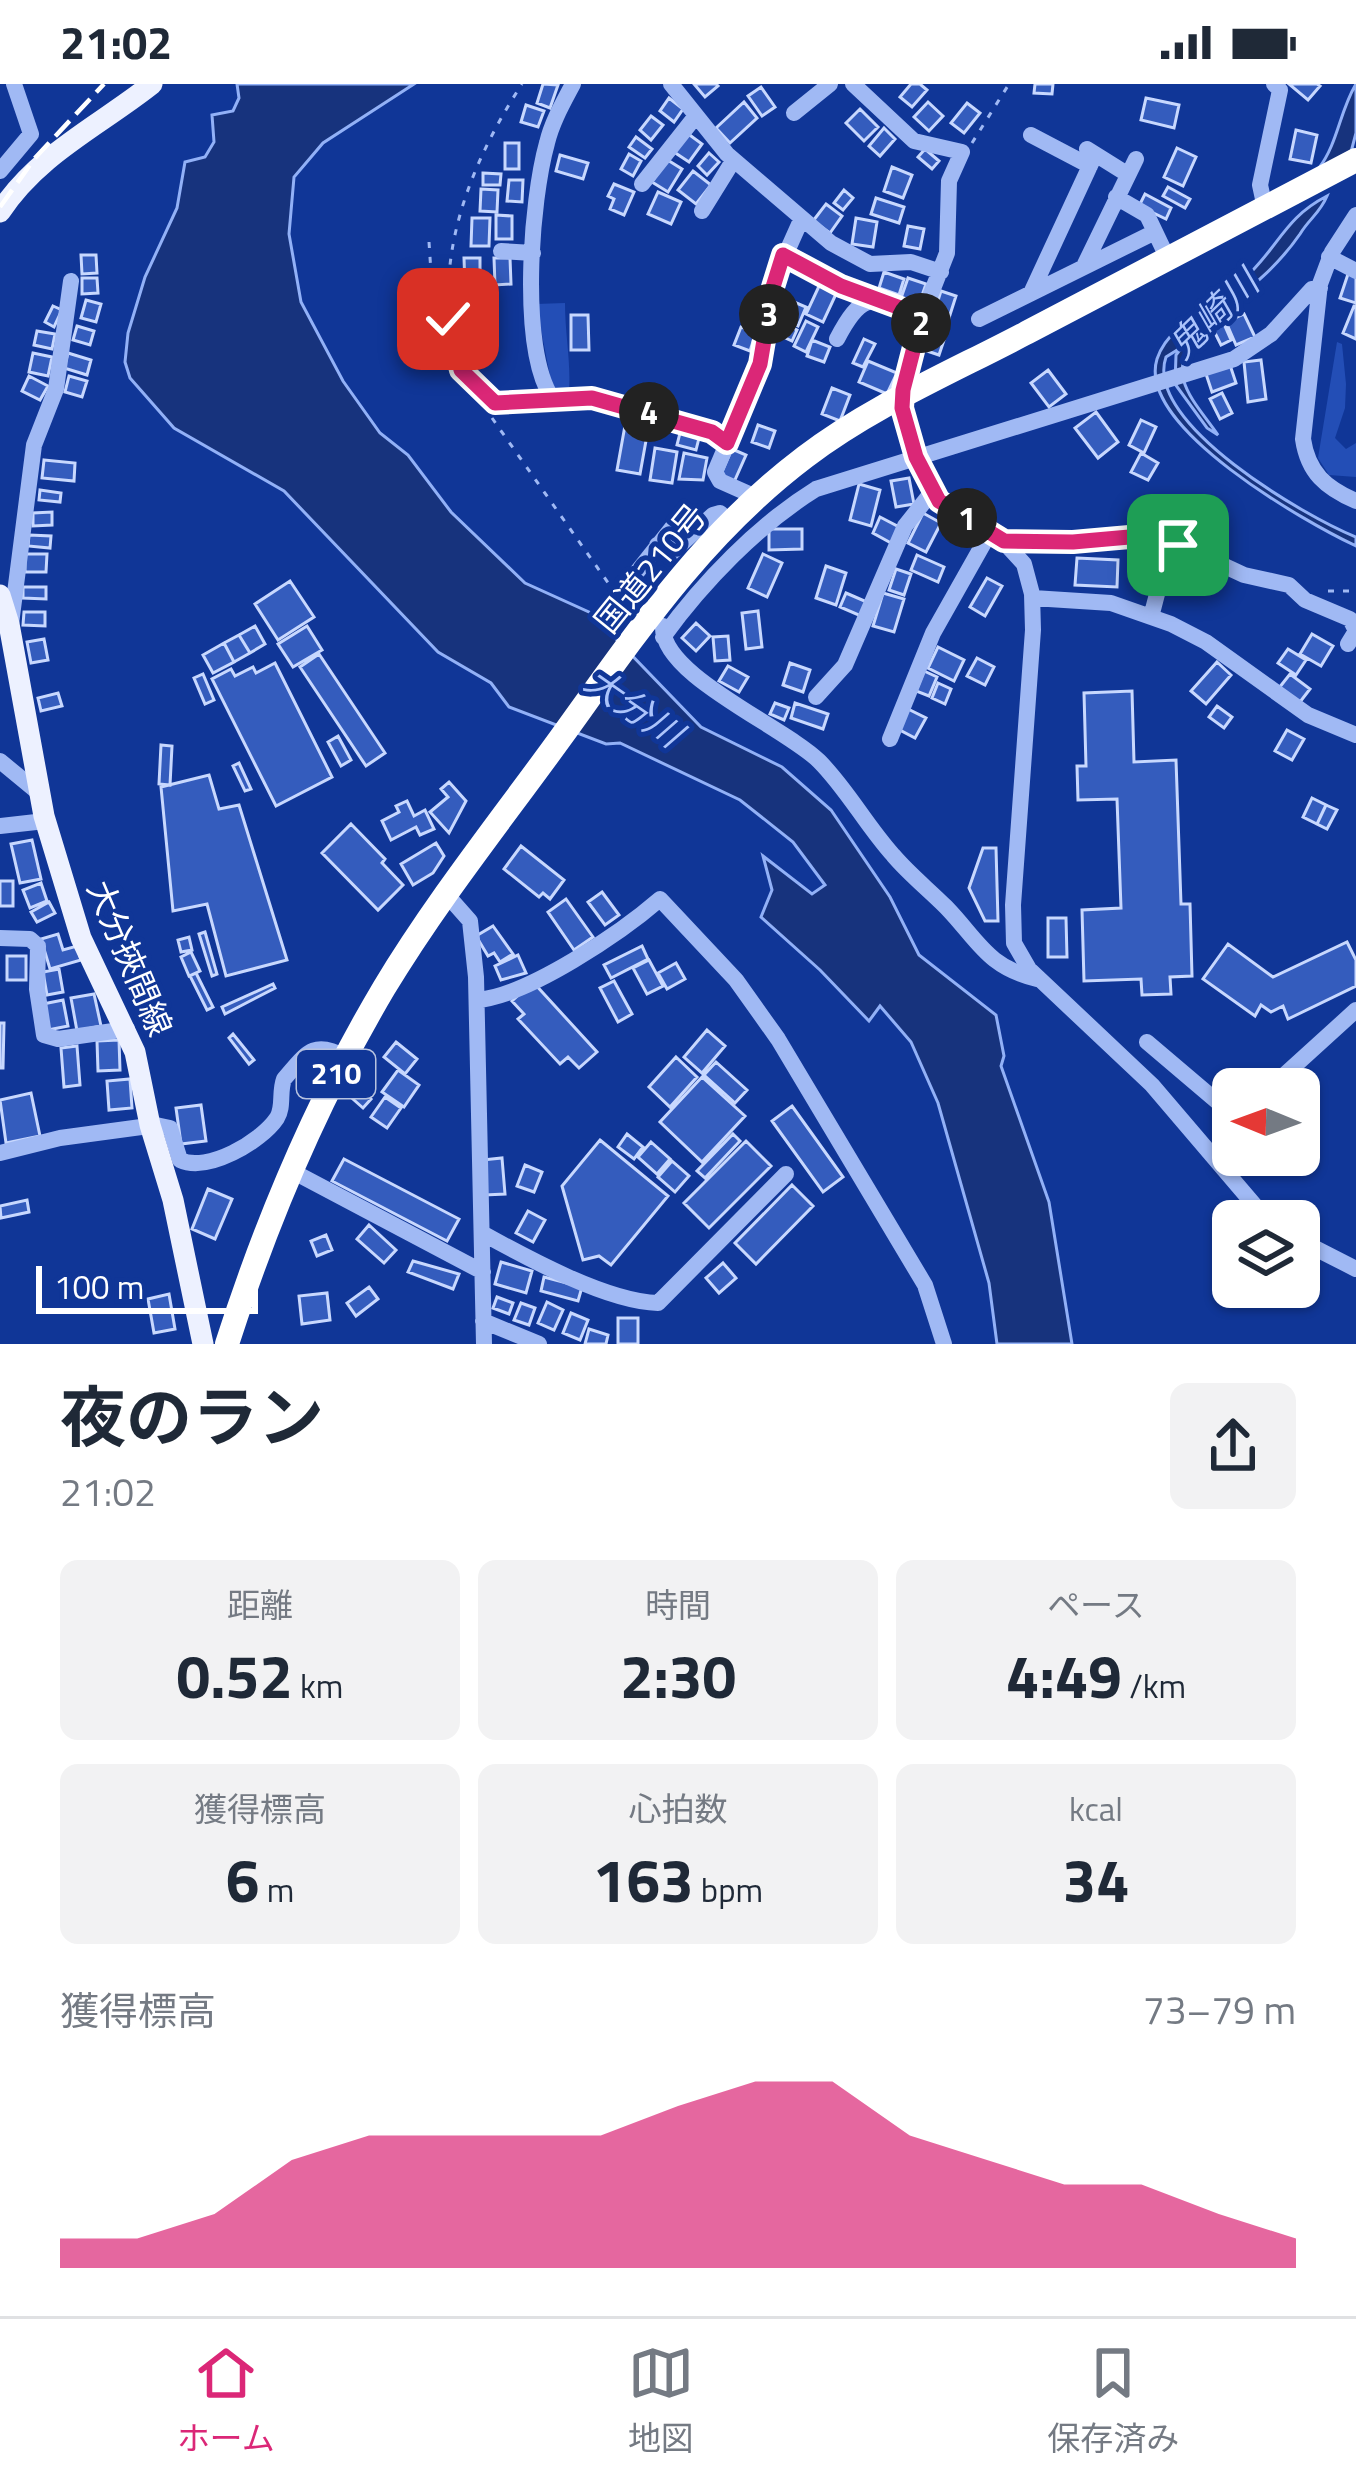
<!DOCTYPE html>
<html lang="ja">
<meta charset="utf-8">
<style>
body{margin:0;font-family:"Titillium Web","Noto Sans JP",sans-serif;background:#f2f2f3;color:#1f2937;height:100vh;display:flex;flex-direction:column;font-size:45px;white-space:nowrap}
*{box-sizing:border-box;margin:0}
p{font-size:39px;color:#747a83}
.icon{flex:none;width:66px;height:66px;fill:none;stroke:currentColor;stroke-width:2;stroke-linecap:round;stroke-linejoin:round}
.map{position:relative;height:1260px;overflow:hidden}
.drawer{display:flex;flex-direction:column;background:#fff;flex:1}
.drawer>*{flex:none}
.needle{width:78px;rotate:271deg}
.fabs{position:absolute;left:1212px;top:984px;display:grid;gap:24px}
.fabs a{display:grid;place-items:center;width:108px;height:108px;border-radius:18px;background:#fff;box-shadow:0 3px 9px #0004;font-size:60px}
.scale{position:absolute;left:36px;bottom:30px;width:222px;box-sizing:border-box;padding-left:12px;border:6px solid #fff;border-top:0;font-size:33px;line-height:42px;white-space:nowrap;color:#fff;-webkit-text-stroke:9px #103697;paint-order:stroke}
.pin{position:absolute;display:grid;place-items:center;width:102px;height:102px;color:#fff;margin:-51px;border-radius:24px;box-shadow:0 6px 18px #0006}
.km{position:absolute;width:60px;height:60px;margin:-30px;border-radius:50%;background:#222;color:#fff;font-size:33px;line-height:60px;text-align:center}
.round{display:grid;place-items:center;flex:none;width:126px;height:126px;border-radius:18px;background:#f2f2f3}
.summary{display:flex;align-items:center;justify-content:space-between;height:204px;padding:0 60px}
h1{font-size:66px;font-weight:700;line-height:90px}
.metrics{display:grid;grid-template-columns:repeat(3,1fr);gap:18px;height:204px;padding:12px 60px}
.metrics div{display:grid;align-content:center;border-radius:18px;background:#f2f2f3;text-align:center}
.metrics b{font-size:60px;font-weight:700}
.metrics small{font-size:33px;font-weight:400}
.metrics p{font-size:33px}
.chart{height:336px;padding:24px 60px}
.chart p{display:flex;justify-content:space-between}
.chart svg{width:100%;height:216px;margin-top:12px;fill:#db2777;opacity:.7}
.status{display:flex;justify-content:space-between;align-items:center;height:84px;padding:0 60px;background:#fff;direction:ltr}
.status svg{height:33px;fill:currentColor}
.menu{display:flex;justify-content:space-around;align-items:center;height:168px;border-top:3px solid #e0e1e3;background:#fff;font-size:33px;color:#747a83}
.menu a{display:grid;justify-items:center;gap:6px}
.menu .on{color:#db2777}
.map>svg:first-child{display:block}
.green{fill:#234eb6}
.water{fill:#17337d;stroke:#92b1f7;stroke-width:3}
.building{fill:#345cbd;stroke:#c8d8fe;stroke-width:3}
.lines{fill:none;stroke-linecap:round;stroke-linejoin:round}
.path{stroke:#a0b9f4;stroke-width:3;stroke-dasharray:6 9;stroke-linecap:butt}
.minor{stroke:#a0b9f4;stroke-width:16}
.major{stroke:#edf1ff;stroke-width:21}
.highway{stroke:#fff;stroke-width:24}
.rail{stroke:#fff;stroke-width:4.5;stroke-dasharray:21 9;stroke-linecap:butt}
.route-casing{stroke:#fff;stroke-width:24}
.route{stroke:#db2777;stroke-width:15}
.labels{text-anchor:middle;stroke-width:10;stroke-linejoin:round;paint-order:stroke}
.shield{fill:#103697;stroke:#b7c3e0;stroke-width:3}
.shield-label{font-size:30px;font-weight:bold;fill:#fff}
.street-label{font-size:33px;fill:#fff;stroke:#103697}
.water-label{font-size:36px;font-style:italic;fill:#acc4fb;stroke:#103697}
</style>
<div class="status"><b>21:02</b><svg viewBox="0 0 49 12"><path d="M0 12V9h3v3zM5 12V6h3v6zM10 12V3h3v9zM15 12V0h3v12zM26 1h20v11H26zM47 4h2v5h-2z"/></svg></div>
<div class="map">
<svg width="1356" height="1260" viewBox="0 0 1356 1260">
<rect width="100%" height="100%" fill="#103697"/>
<!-- green -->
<path class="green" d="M565,219C565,251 571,277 569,307H553L536,220Z
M1337,258L1342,260L1346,300L1345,324L1335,354L1346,365L1356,359V393L1329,391L1318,374Z"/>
<!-- water -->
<path class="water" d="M237,0H414L323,59L294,93L289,150L301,218L343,297L380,349L408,371L451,428L525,499L591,529L701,643L782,683L831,726L890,813L919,871L996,931L1004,972L1001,982L1049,1118L1072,1260H997L989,1199L938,1019L911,958L880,922L869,937L820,886L761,833L772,806L763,772L812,810L825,801L793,758L740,716L620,659L606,660L509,623L491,599L438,568L284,407L174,344L130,294L125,278L128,249L145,193L177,124L185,78L205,73L214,58L212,31L233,27L239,14Z
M1356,0V49L1351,68L1319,84C1338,59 1340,26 1356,0Z
M1327,112C1320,129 1309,135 1300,150C1272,191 1234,216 1196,247L1198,255C1162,289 1196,319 1218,351L1207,344L1175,300L1176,271L1182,263L1166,273C1143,339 1306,433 1356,453V462C1307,439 1136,343 1157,275C1168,240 1218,218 1244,195C1279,163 1284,134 1327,112Z"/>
<!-- building -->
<path class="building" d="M543,0L558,1L550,24L537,19Z
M694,0H716L718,2L705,13Z
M911,0H920L927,6L912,23L900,13Z
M1035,0H1053L1052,10L1034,9Z
M1289,0H1317L1320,2L1308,16Z
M761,3L775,23L762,32L748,12Z
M669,14L683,25L674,38L660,27Z
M1146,14L1179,21L1174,44L1141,36Z
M744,18L757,34L730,59L716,44Z
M928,18L943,32L929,47L914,33Z
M967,19L980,29L964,49L951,39Z
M526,21L544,27L538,43L521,38Z
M860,25L878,43L864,57L846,39Z
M651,32L663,41L651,56L640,46Z
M884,44L895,55L880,72L869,62Z
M1296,46L1317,51L1311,79L1290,75Z
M687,49L702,60L689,78L674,68Z
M636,53L652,65L645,74L629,63Z
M505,59H519V85H505Z
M1177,64L1196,73L1183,102L1164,93Z
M925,65L939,77L932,85L918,73Z
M709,69L719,78L707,91L698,82Z
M629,70L641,77L633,92L621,85Z
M560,71L588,79L583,95L556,87Z
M666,75L682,85L668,108L652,98Z
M892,83L912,91L903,114L884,107Z
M693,87L711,101L696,120L678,106Z
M483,89L501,90L500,101H483Z
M509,96H523L522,118L507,117Z
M614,100L634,108L624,131L610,125L614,115L608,112Z
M1168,103L1190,115L1185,124L1163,112Z
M481,105L498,106L497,128L480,127Z
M844,106L853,114L843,126L834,119Z
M658,108L681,118L671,140L648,130Z
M1145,110L1171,124L1166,135L1139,122Z
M876,114L904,123L899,139L871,130Z
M826,120L842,132L830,149L813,137Z
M496,131L512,132V155H496Z
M472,134H490L489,162H471Z
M856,134L877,138L873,163L852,160Z
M908,142L924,145L920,165L904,162Z
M81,171H96L97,189L82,190Z
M464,174H480V202H465Z
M494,174H510L511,200L495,201Z
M884,188L904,195L899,211L879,204Z
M1348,190L1356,192V219L1340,214Z
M82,194H97L98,209L82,210Z
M908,194L926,200L918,223L900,217Z
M820,200L837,208L823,238L806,230Z
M463,207H482L481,240H462Z
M941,207L956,212L948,237L933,232Z
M86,216L101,220L96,238L81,234Z
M794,218L806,223L798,242L786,236Z
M53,222L62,226L54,243L45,238Z
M1354,222H1356V255L1343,249Z
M1244,230L1255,253L1236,261L1226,238Z
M571,231H588L589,266H571Z
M806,237L818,243L806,268L794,262Z
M781,238L797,246L792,257L775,249Z
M1224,240L1231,256L1221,261L1213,245Z
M77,242L94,247L90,261L73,256Z
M931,242L947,247L939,271L924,266Z
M741,243L756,248L750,267L734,261Z
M37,247L55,250L52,265L34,261Z
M864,255L875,260L863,283L853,279Z
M812,256L830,263L824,278L807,272Z
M33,269L52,273L48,292L29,288Z
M68,269L91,276L87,291L64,284Z
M1261,276L1266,315L1248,318L1244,278Z
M868,277L897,289L887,310L859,298Z
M1230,281L1236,299L1212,308L1206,290Z
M1048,286L1066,310L1049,323L1031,299Z
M29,292L48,302L40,316L22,307Z
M69,292L87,297L82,313L65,308Z
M832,304L850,311L840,337L822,330Z
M1222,309L1232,329L1220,335L1210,315Z
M1096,328L1118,358L1098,374L1075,344Z
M626,336L649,340L640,390L617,386Z
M1141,336L1156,343L1144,369L1129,361Z
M758,341L775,347L769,364L752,358Z
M681,345L700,350L696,366L677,361Z
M655,364L677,368L672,399L650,396Z
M732,365L746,371L734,398L720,392Z
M684,369L707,374L703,396L679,395Z
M1141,369L1158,379L1148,396L1131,388Z
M44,376L75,379L74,397L42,394Z
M909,394L914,420L896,423L891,397Z
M859,400L880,406L871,442L850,436Z
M40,406L61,409L60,418L39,416Z
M52,428V441L33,442V429Z
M923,429L941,439L926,468L908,459Z
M880,433L899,443L891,459L873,449Z
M769,445H802V465L769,466Z
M29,451L51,452L50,464L28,462Z
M25,470H47L46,488H25Z
M763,470L782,479L767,513L748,504Z
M917,471L944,483L938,498L911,486Z
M1077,474L1118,476L1117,503L1075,501Z
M1175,474L1192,478L1186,507L1169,503Z
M826,482L846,489L836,521L816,514Z
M896,485L911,490L904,511L889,506Z
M987,494L1002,502L985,532L970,523Z
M290,497L314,533L278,556L255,520Z
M23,503H46V515L23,514Z
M846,509L867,518L861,532L840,523Z
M883,509L904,515L894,548L873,542Z
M758,527L762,563L746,565L742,529Z
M24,528H45V542L23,541Z
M696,539L710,552L696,567L682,554Z
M255,542L265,560L250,569L239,551Z
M307,542L322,566L293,583L278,560Z
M1312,550L1333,562L1321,582L1300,570Z
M239,551L250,569L234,578L224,559Z
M728,552L730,576L715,577L713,553Z
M44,555L48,576L31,579L27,558Z
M224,559L234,578L213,589L203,571Z
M938,563L964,576L954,597L928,584Z
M1288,565L1306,576L1296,591L1278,579Z
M319,570L385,669L366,682L300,583Z
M977,574L994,583L985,601L967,592Z
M1217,578L1231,591L1206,620L1191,607Z
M275,579L332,693L276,722L212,595L231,585L235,592L253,583L256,589Z
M790,579L810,586L803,608L783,601Z
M728,582L748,593L739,608L719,597Z
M924,587L937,593L929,612L916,607Z
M203,590L214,616L205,620L194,594Z
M1290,590L1310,605L1300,618L1279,604Z
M938,599L951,605L945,620L932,614Z
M1132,607L1134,678L1176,676L1181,820H1190L1192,892L1170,893L1171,910L1142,911L1141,895L1084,897L1082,826L1121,824L1117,715L1078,716L1077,682H1086L1084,609Z
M58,609L62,622L41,627L38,614Z
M775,619L789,624L784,636L770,630Z
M795,619L828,630L823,645L791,634Z
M1217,622L1232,633L1224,644L1209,633Z
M908,625L926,634L915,654L898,645Z
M1287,646L1304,655L1292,676L1275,667Z
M338,652L351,676L341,682L328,658Z
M161,661L172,662L170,701L159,700Z
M239,679L251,705L245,707L233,682Z
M209,691L219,725L239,721L287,876L226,892L207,820L173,827L161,703Z
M449,698L466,717L449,749L430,728L448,713L441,705Z
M1312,714L1326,721L1317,740L1303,733Z
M407,717L414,732L425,726L434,745L420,751L416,743L391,756L382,737L399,728L396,722Z
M1326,721L1337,726L1327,745L1317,740Z
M351,740L385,775L382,779L403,801L378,826L322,769Z
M32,756L41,795L20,799L11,760Z
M436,759L444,772L433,789L413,801L401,780Z
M521,762L564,796L550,815L543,809L539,813L504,785Z
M983,764H996L998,837H985L969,804Z
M0,797H13V822H0Z
M41,799L47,817L30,824L23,806Z
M602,808L619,831L605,841L588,818Z
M566,815L593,853L574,866L548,828Z
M49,818L55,829L37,838L31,828Z
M1048,834H1066L1067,873H1048Z
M493,842L513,870L500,878L494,869L488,872L476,852Z
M205,848L217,890L212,892L199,850Z
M58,850L63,866L77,862L81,876L50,885L41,855Z
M189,853L192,866L181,868L178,856Z
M1347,858L1356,876V902L1288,935L1283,922L1271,928L1261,921L1255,932L1203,895L1228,860L1273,893Z
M642,862L648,875L611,894L604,881Z
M191,868L200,887L189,892L181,873Z
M518,871L526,889L501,896L495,882Z
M7,872H26V896H7Z
M649,876L663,902L647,910L633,884Z
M676,879L685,895L667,905L658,889Z
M59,885L63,908L47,911L43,888Z
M196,889L213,923L207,926L190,892Z
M614,897L632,930L618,938L600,904Z
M533,898L597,968L579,984L568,973L560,980L518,935L524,930L512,917Z
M273,900L275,904L225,930L222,923Z
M94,910L101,942L77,947L71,914Z
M63,916L68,942L48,946L43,920Z
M0,939H4L3,984H0Z
M707,946L725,962L702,989L684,973Z
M233,950L254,976L249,980L229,954Z
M119,956L120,986L98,987L97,957Z
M396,958L417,975L405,990L384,973Z
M77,962L80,1001L64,1003L61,964Z
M676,973L697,993L670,1023L649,1003Z
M716,978L747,1006L735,1019L704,991Z
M398,986L419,1001L404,1023L382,1008Z
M702,993L745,1032L702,1078L660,1038Z
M130,995L132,1024L109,1026L107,997Z
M353,999L371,1015L363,1024L345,1008Z
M31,1009L40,1052L6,1059L0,1016Z
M385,1013L401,1024L387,1044L371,1033Z
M201,1021L206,1057L181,1060L176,1024Z
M792,1022L843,1093L823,1108L772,1037Z
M627,1050L643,1063L634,1075L618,1063Z
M733,1050L740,1057L705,1094L697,1087Z
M600,1056L668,1112L611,1181L599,1172L583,1176L562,1102Z
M746,1057L771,1082L709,1144L684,1119Z
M651,1058L670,1075L657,1090L638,1073Z
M502,1074L505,1110L485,1111L482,1076Z
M344,1075L459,1135L447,1157L332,1097Z
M672,1077L689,1092L675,1108L658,1093Z
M525,1081L542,1088L534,1108L517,1102Z
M792,1101L813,1122L756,1180L735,1159Z
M208,1105L232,1115L215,1155L192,1145Z
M27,1116L29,1128L1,1134L0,1122Z
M528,1127L545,1136L533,1158L516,1149Z
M369,1141L396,1166L384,1179L357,1155Z
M326,1151L332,1166L317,1172L311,1157Z
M413,1177L459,1190L453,1205L408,1188Z
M501,1178L532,1187L526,1209L495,1200Z
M723,1179L736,1194L719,1209L706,1194Z
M544,1193L582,1203L578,1217L541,1207Z
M369,1203L378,1215L356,1232L347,1219Z
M327,1209L330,1236L302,1240L299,1212Z
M169,1210L175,1245L154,1249L148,1215Z
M497,1213L513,1219L509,1230L493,1224Z
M547,1218L563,1226L554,1246L538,1239Z
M521,1219L535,1224L529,1241L514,1236Z
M571,1229L588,1236L580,1256L563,1249Z
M618,1234H638V1260H618Z
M589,1245L608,1251L606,1260H585Z"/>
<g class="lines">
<!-- path -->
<path class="path" d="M972,59L1009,0
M429,158L432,204L451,262
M800,181L857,208
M456,270C431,176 471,78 522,0
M492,334L616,510
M1328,507H1356"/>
<!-- minor -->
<path class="minor" d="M671,0L727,70L831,159L870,180L911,178L941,188
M853,0L914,57L962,68L949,97L947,169L923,230L903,306L902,324L916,373L935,413L1003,457L1024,480L1032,510L1033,546L1013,821L1014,859L1029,885L1152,1001L1268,1137
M794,29L830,0
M1031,51L1090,82
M1087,65L1127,90
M0,87L31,50L14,0
M642,100L695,33
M1116,113L1147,131L1168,175
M1265,124L1260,101L1280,6L1274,0
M702,127L733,77
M1356,131L1332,168L1320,200L1303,355C1308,389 1326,404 1356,417
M501,167L533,169
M1329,173L1356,187
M1085,180L1136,75
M1031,209L1095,71
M979,235L1155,148
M837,255C864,203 874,214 923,232
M461,286L495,319L589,314L712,348L727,359
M552,314C519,264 531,116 547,59C552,38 563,19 573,0
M756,413L720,397L715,388L755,294L776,192L801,136
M1003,457L1073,458L1158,451L1244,491L1289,501L1305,516L1350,535L1356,547L1348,560
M657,461L669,471L713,431L720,429L730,438
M633,493L679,435
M1033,514L1111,519L1171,540L1206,558L1308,631L1356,651
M1151,533L1171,457
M11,540L34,361L56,305L71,197
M663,542C660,591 785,643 819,677C847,705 866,741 893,771C909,790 928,805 946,823C978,856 987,883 1037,895
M663,553C703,498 758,441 816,405L1234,275L1271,250L1312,205L1320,204
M816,613L845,581L905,442L932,408
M890,655L933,549L990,448
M0,677L39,709
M0,742L45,737
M447,811L470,837L476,893L484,1260
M0,854L30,855L38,862L37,905L44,951L58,955L127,945
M477,916C528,912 622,848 660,815L736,896L778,955L925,1201L944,1260
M1147,958L1220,1020L1233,1026
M1269,1005L1356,926
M0,1069L60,1054L156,1041L170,1044L180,1076C207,1089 261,1058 277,1034C284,1023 279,1008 284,995C306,970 313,955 345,973
M290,1086L483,1188
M482,1149C527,1174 608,1218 658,1219L786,1090
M1299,1156L1356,1185
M483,1237L539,1260"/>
<!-- major -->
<path class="major" d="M0,128C38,70 99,42 152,0
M0,511L9,540L44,732L81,854L135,968L150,1041L173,1116L203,1260"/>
<!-- highway -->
<path class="highway" d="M227,1260C267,1135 317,1017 384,904C437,816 502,735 562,652C637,548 702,451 805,373C872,322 952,288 1026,249C1136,191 1246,133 1356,76"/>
<!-- rail -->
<path class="rail" d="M0,123L35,74L104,0"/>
</g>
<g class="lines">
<defs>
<path id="route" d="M448,235L461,286L495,319L592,314L712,348L727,359L760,280L773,203L783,171L841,202L922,232L903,306L902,324L916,373L939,417L1004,457L1073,458L1152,451L1178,461"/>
</defs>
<!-- route casing -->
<use href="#route" class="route-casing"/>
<!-- route -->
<use href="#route" class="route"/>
</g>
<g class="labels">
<!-- shield labels -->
<rect class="shield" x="297" y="966" width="78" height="48" rx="9"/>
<g class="shield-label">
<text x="336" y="1000">210</text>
</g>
<!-- street labels -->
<g class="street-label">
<text transform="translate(650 484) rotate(-51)" y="12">国道210号</text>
<text transform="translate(130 874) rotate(67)" y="12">大分挾間線</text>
</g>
<!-- water labels -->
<g class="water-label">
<text transform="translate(1213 230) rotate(-44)" y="13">鬼崎川</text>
<text transform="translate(634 623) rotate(35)" y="13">大分川</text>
</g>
</g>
</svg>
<div class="fabs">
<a><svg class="needle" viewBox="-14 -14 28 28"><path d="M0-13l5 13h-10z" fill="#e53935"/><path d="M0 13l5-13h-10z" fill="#747a83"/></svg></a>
<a><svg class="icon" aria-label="layers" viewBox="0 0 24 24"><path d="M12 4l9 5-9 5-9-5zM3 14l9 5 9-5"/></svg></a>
</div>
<div class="scale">100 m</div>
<div class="pin" style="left:1178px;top:461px;background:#1e9e55"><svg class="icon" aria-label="arrive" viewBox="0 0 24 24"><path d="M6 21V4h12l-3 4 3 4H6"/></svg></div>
<div class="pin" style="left:448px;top:235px;background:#d93025"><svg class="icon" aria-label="check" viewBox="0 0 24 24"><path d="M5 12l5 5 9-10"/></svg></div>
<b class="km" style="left:967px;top:434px">1</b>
<b class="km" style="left:921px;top:239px">2</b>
<b class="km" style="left:769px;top:230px">3</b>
<b class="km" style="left:649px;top:328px">4</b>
</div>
<section class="drawer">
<div class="summary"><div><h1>夜のラン</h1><p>21:02</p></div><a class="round"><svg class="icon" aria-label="share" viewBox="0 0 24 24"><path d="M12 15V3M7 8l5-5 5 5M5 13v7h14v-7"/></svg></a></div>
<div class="metrics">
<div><p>距離</p><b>0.52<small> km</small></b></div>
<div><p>時間</p><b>2:30</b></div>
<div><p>ペース</p><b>4:49<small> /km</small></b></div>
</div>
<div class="metrics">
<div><p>獲得標高</p><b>6<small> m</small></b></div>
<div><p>心拍数</p><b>163<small> bpm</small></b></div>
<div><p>kcal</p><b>34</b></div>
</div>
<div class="chart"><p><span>獲得標高</span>73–79 m</p>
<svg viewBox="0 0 160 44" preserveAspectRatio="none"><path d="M0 44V38L10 38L20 33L30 22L40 17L50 17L60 17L70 17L80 11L90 6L100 6L110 17L120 22L130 27L140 27L150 33L160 38V44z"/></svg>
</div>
</section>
<nav class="menu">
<a class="on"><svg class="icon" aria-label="home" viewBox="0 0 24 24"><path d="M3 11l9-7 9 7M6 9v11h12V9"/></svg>ホーム</a>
<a><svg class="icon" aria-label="map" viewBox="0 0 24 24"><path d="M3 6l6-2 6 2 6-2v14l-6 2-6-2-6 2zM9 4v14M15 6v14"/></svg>地図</a>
<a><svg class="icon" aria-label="saved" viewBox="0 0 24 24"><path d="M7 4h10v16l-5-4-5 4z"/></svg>保存済み</a>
</nav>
